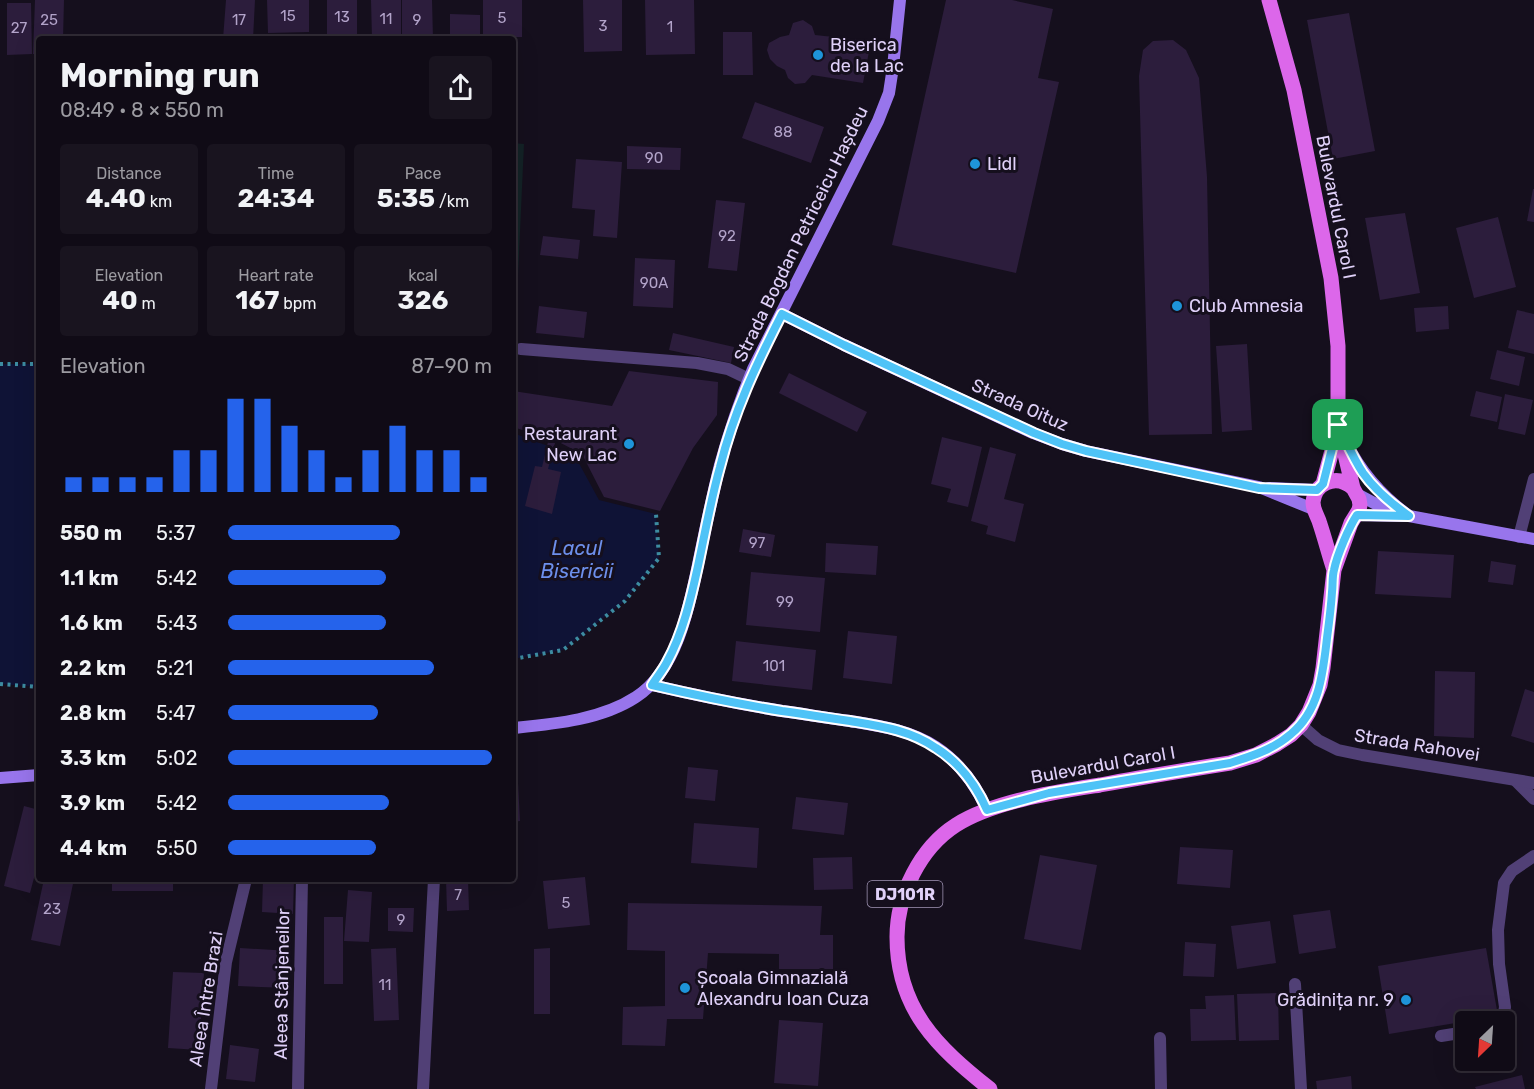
<!DOCTYPE html>
<meta charset="utf-8">
<style>
body{margin:0;font-family:Rubik,sans-serif;background:#19141f;color:#f1f3f6;height:100vh;display:flex;flex-direction:column;font-size:22px;white-space:nowrap}
*{box-sizing:border-box;margin:0}
p{font-size:20px;color:#9c9ba1}
.icon{flex:none;width:33px;height:33px;fill:none;stroke:currentColor;stroke-width:2;stroke-linecap:round;stroke-linejoin:round}
.map{position:relative;flex:1;overflow:hidden}
.panel{position:absolute;left:36px;top:36px;width:480px;height:846px;display:flex;flex-direction:column;background:#100b16;border-radius:6px;box-shadow:0 6px 24px #0002,0 0 0 2px #302b35}
.panel>*{flex:none}
.needle{width:39px;rotate:205deg}
.fabs{position:absolute;left:1455px;top:1011px;display:grid;gap:12px}
.fabs a{display:grid;place-items:center;width:60px;height:60px;border-radius:6px;background:#100b16;box-shadow:0 6px 24px #0002,0 0 0 2px #302b35;font-size:30px}
.pin{position:absolute;display:grid;place-items:center;width:51px;height:51px;color:#fff;margin:-26px;border-radius:12px;box-shadow:0 3px 9px #0006}
.round{display:grid;place-items:center;flex:none;width:63px;height:63px;border-radius:6px;background:#19141f}
.overview{display:flex;align-items:center;justify-content:space-between;height:102px;padding:0 24px}
h1{font-size:33px;font-weight:700;line-height:45px}
.figures{display:grid;grid-template-columns:repeat(3,1fr);gap:9px;height:102px;padding:6px 24px}
.figures div{display:grid;align-content:center;border-radius:6px;background:#19141f;text-align:center}
.figures b{font-size:26px;font-weight:700}
.figures small{font-size:16px;font-weight:400}
.figures p{font-size:16px}
.chart{height:168px;padding:12px 24px}
.chart p{display:flex;justify-content:space-between}
.chart svg{width:100%;height:108px;margin-top:6px;stroke:#2563eb;stroke-width:6}
ul{padding:0 24px;list-style:none;font-size:20px}
li{display:grid;grid-template-columns:96px 72px 1fr;align-items:center;height:45px}
li i{height:15px;border-radius:8px;background:#2563eb}
.map>svg:first-child{display:block}
.green{fill:#132226}
.water{fill:#0f1336}
.building{fill:#2c1d3c}
.lines{fill:none;stroke-linecap:round;stroke-linejoin:round}
.path{stroke:#3d8ca1;stroke-width:4;stroke-dasharray:3 4.5;stroke-linecap:butt}
.lane{stroke:#514076;stroke-width:12}
.street{stroke:#514076;stroke-width:12}
.secondary{stroke:#9875ec;stroke-width:12}
.primary{stroke:#dc67ea;stroke-width:15}
.route-casing{stroke:#fff;stroke-width:12}
.route{stroke:#4fc3f7;stroke-width:8}
.poi-dot{fill:#1e94d9;stroke:#150f1d;stroke-width:2}
.labels{text-anchor:middle;stroke-width:6;stroke-linejoin:round;paint-order:stroke}
.number-label{font-size:15px;fill:#b3a4ca}
.shield{fill:#150f1d;stroke:#a397b7;stroke-width:1.5}
.shield-label{font-size:16px;font-weight:bold;fill:#e0d1f9}
.poi-label{font-size:18px;fill:#e0d1f9;stroke:#150f1d;text-anchor:start}
.street-label{font-size:18px;fill:#e0d1f9;stroke:#150f1d}
.water-label{font-size:20px;font-style:italic;fill:#6d8feb;stroke:#150f1d}
</style>
<div class="map">
<svg width="1534" height="1089" viewBox="0 0 1534 1089">
<rect width="100%" height="100%" fill="#150f1d"/>
<!-- green -->
<path class="green" d="M513,143L524,144L515,342L513,344Z"/>
<!-- water -->
<path class="water" d="M0,364H39V687L0,684Z
M513,433L575,456L599,500L656,514L659,558L625,601L563,650L513,659Z"/>
<!-- building -->
<path class="building" d="M35,0H64L63,39H39V54H33Z
M226,0H255L253,39H223Z
M267,0H309V32L268,33Z
M327,0H357V34H327Z
M371,0H401V38L372,39Z
M402,0H432L433,39H402Z
M483,0H522V37H483Z
M583,0H622V51L584,52Z
M645,0H694L695,54L646,55Z
M946,0H1012L1053,9L1038,78L1059,82L1016,273L892,245Z
M7,3H31L32,54L7,55Z
M1349,13L1375,151L1333,159L1307,20Z
M450,14L480,15V39H450Z
M803,20L812,26L815,35L871,41L863,83L812,75L805,83L795,84L788,78L785,70L777,66L770,59L767,50L769,43L780,37L789,35L793,23Z
M723,32H752L753,75H723Z
M1173,40L1186,50L1199,78L1207,177L1212,434L1149,435L1139,76L1143,50L1153,41Z
M755,102L824,127L811,163L742,138Z
M627,146L681,148L680,170L627,169Z
M576,159L622,162L617,238L593,236L595,210L572,208Z
M35,164H39V222H34Z
M1533,189H1534V222L1527,221Z
M716,200L745,203L737,271L708,268Z
M1405,213L1420,293L1380,300L1365,218Z
M1498,217L1516,287L1474,298L1456,228Z
M543,236L580,240L578,259L540,255Z
M635,258L675,260L673,308L633,306Z
M539,306L587,312L584,338L536,333Z
M1448,306L1449,329L1416,332L1414,308Z
M1517,310L1534,314V354L1508,348Z
M673,333L734,347L731,363L669,350Z
M1247,344L1252,430L1222,432L1216,346Z
M1497,350L1525,357L1519,386L1490,379Z
M629,371L718,382L717,415L693,448L660,511L604,497L582,454L555,440L513,427V391L612,406Z
M789,373L867,412L857,432L779,393Z
M1476,391L1502,397L1497,422L1470,416Z
M1505,394L1533,400L1525,435L1498,429Z
M942,437L982,447L968,507L947,502L951,489L931,484Z
M548,442L555,443L548,469L561,472L552,514L525,506L535,466L542,467Z
M990,447L1016,454L1004,499L1024,504L1015,542L986,534L988,526L971,521Z
M743,529L775,535L771,557L739,552Z
M826,543L878,546L876,575L825,572Z
M1378,551L1454,555L1451,598L1375,594Z
M1491,561L1516,565L1513,585L1488,582Z
M751,572L825,578L820,632L746,625Z
M848,631L897,636L892,684L843,678Z
M736,641L816,650L812,690L732,681Z
M1435,671L1475,672L1474,738L1434,736Z
M1525,689L1534,692V743L1511,736Z
M513,764H517L520,821L513,822Z
M688,767L718,770L715,801L685,798Z
M796,797L848,803L844,835L792,829Z
M24,806L39,810V859L30,893L4,886Z
M694,823L759,828L757,868L691,863Z
M1180,847L1233,850L1230,888L1177,884Z
M1040,855L1097,865L1081,950L1024,939Z
M852,857L853,889L814,890L813,858Z
M585,877L590,925L548,929L543,881Z
M44,879H74L60,946L31,940Z
M112,879H173V891H112Z
M263,879H294L293,914L262,912Z
M446,879H468L469,910L447,911Z
M348,890L372,892L369,942L344,941Z
M628,903L822,906L820,935H833V969H779V954L708,953L703,1019H667L665,1046L622,1045L623,1007L665,1006V951L627,950Z
M388,908H414L413,932L388,931Z
M1330,910L1336,948L1299,954L1293,915Z
M324,917H343V984H324Z
M1270,921L1276,963L1237,969L1231,926Z
M1185,942L1216,944L1214,977L1183,976Z
M240,948L290,951L289,988L238,986Z
M396,948L399,1020L374,1021L371,949Z
M550,948V1014H534V949Z
M1486,948L1498,1016L1389,1034L1378,966Z
M173,972L204,973L199,1050L168,1048Z
M1278,993L1279,1040L1239,1041L1237,994Z
M1234,995L1236,1040L1191,1041L1190,1009H1206L1205,996Z
M779,1020L823,1023L818,1086L774,1083Z
M230,1045L259,1049L255,1082L226,1079Z
M1522,1075L1525,1089H1476L1475,1087Z
M1351,1076L1352,1089H1317L1316,1081Z"/>
<g class="lines">
<!-- path -->
<path class="path" d="M0,364H39
M513,659L563,650L625,601L659,558L656,514
M0,684L39,687"/>
<!-- lane -->
<path class="lane" d="M521,349L697,363L728,369L749,379
M1515,780L1534,799
M1501,1022L1503,1020L1505,1007L1499,964L1498,930L1504,883L1512,871L1534,856
M1441,1036L1466,1032"/>
<!-- street -->
<path class="street" d="M1519,537L1534,479
M1301,725L1318,740L1338,750L1362,755L1534,783
M1295,984L1301,1089
M1160,1038L1161,1089
M211,1089L226,962L246,879
M298,1089L302,879
M423,1089L434,879"/>
<!-- secondary -->
<path class="secondary" d="M782,314L844,345L1033,433L1062,444L1086,451L1259,487L1313,509
M1346,442C1361,473 1382,496 1409,516
M1269,488L1317,490
M1357,494L1374,503L1396,511
M1357,515L1409,516L1534,539
M652,685C695,695 738,704 782,711C804,714 827,718 850,721C880,726 910,730 936,747C960,763 976,785 987,810
M513,728C554,724 601,720 636,697C680,669 691,597 701,550C707,521 713,493 720,465C729,432 740,400 753,369L878,121L889,93L893,67L900,0
M0,778L39,775"/>
<!-- primary -->
<path class="primary" d="M1323,484L1338,428
M1334,570C1329,555 1325,539 1320,524C1318,516 1313,511 1313,502C1314,493 1319,486 1326,483C1336,478 1345,481 1353,488
M990,1089C937,1047 897,1009 897,937C897,895 920,848 956,825C994,801 1056,792 1100,785C1143,777 1186,770 1230,763L1256,755L1277,744L1291,735L1301,725L1309,712L1320,685L1323,668L1334,570L1351,523L1359,510L1360,505L1359,499L1353,488L1338,425V346L1331,278L1294,90L1269,0"/>
</g>
<g class="lines">
<defs>
<path id="route" d="M782,314L844,345L1034,433L1062,444L1086,451L1259,488L1317,490L1323,484L1338,425C1346,441 1353,458 1363,473C1375,490 1392,504 1409,516L1357,515C1349,527 1337,555 1334,570C1332,577 1333,585 1332,592C1331,608 1329,623 1327,638C1323,672 1320,710 1291,734C1274,749 1252,756 1230,763L1049,793L987,810C976,785 960,763 936,748C910,730 880,726 850,721C827,718 804,714 782,711C738,704 695,695 652,685C657,677 663,670 667,662C683,633 691,598 698,566C705,533 711,499 720,467C734,411 756,365 782,314Z"/>
</defs>
<!-- route casing -->
<use href="#route" class="route-casing"/>
<!-- route -->
<use href="#route" class="route"/>
</g>
<!-- markers -->
<g class="poi-dot">
<circle cx="818" cy="55" r="6"/>
<circle cx="975" cy="164" r="6"/>
<circle cx="1177" cy="306" r="6"/>
<circle cx="629" cy="444" r="6"/>
<circle cx="685" cy="988" r="6"/>
<circle cx="1406" cy="1000" r="6"/>
</g>
<g class="labels">
<!-- number labels -->
<g class="number-label">
<text x="288" y="21">15</text>
<text x="342" y="22">13</text>
<text x="502" y="23">5</text>
<text x="386" y="24">11</text>
<text x="49" y="25">25</text>
<text x="239" y="25">17</text>
<text x="417" y="25">9</text>
<text x="603" y="31">3</text>
<text x="670" y="32">1</text>
<text x="19" y="33">27</text>
<text x="783" y="137">88</text>
<text x="654" y="163">90</text>
<text x="727" y="241">92</text>
<text x="654" y="288">90A</text>
<text x="757" y="548">97</text>
<text x="785" y="607">99</text>
<text x="774" y="671">101</text>
<text x="458" y="900">7</text>
<text x="566" y="908">5</text>
<text x="52" y="914">23</text>
<text x="401" y="925">9</text>
<text x="385" y="990">11</text>
</g>
<!-- shield labels -->
<rect class="shield" x="867.5" y="881" width="75" height="26" rx="4.5"/>
<g class="shield-label">
<text x="905" y="900">DJ101R</text>
</g>
<!-- poi labels -->
<g class="poi-label">
<text x="830" y="51">Biserica<tspan x="830" dy="21">de la Lac</tspan></text>
<text x="987" y="170">Lidl</text>
<text x="1189" y="312">Club Amnesia</text>
<text x="617" y="440" text-anchor="end">Restaurant<tspan x="617" dy="21">New Lac</tspan></text>
<text x="697" y="984">Școala Gimnazială<tspan x="697" dy="21">Alexandru Ioan Cuza</tspan></text>
<text x="1394" y="1006" text-anchor="end">Grădinița nr. 9</text>
</g>
<!-- street labels -->
<g class="street-label">
<text transform="translate(1336 207) rotate(79)" y="6">Bulevardul Carol I</text>
<text transform="translate(801 234) rotate(-64)" y="6">Strada Bogdan Petriceicu Hașdeu</text>
<text transform="translate(1020 405) rotate(24)" y="6">Strada Oituz</text>
<text transform="translate(1417 745) rotate(9)" y="6">Strada Rahovei</text>
<text transform="translate(1103 765) rotate(-10)" y="6">Bulevardul Carol I</text>
<text transform="translate(282 984) rotate(-89)" y="6">Aleea Stânjeneilor</text>
<text transform="translate(206 999) rotate(-81)" y="6">Aleea Între Brazi</text>
</g>
<!-- water labels -->
<g class="water-label">
<text x="577" y="555">Lacul<tspan x="577" dy="23">Bisericii</tspan></text>
</g>
</g>
</svg>
<div class="fabs">
<a><svg class="needle" viewBox="-14 -14 28 28"><path d="M0-13l5 13h-10z" fill="#e53935"/><path d="M0 13l5-13h-10z" fill="#9c9ba1"/></svg></a>
</div>
<div class="pin" style="left:1338px;top:425px;background:#1e9e55"><svg class="icon" aria-label="arrive" viewBox="0 0 24 24"><path d="M6 21V4h12l-3 4 3 4H6"/></svg></div>
<section class="panel">
<div class="overview"><div><h1>Morning run</h1><p>08:49 · 8 × 550 m</p></div><a class="round"><svg class="icon" aria-label="share" viewBox="0 0 24 24"><path d="M12 15V3M7 8l5-5 5 5M5 13v7h14v-7"/></svg></a></div>
<div class="figures">
<div><p>Distance</p><b>4.40<small> km</small></b></div>
<div><p>Time</p><b>24:34</b></div>
<div><p>Pace</p><b>5:35<small> /km</small></b></div>
</div>
<div class="figures">
<div><p>Elevation</p><b>40<small> m</small></b></div>
<div><p>Heart rate</p><b>167<small> bpm</small></b></div>
<div><p>kcal</p><b>326</b></div>
</div>
<div class="chart"><p><span>Elevation</span>87–90 m</p>
<svg viewBox="0 0 160 44" preserveAspectRatio="none"><path d="M5 44V38M15 44V38M25 44V38M35 44V38M45 44V27M55 44V27M65 44V6M75 44V6M85 44V17M95 44V27M105 44V38M115 44V27M125 44V17M135 44V27M145 44V27M155 44V38"/></svg>
</div>
<ul>
<li><b>550 m</b>5:37<i style="width:65%"></i></li>
<li><b>1.1 km</b>5:42<i style="width:60%"></i></li>
<li><b>1.6 km</b>5:43<i style="width:60%"></i></li>
<li><b>2.2 km</b>5:21<i style="width:78%"></i></li>
<li><b>2.8 km</b>5:47<i style="width:57%"></i></li>
<li><b>3.3 km</b>5:02<i style="width:100%"></i></li>
<li><b>3.9 km</b>5:42<i style="width:61%"></i></li>
<li><b>4.4 km</b>5:50<i style="width:56%"></i></li>
</ul>
</section>
</div>
